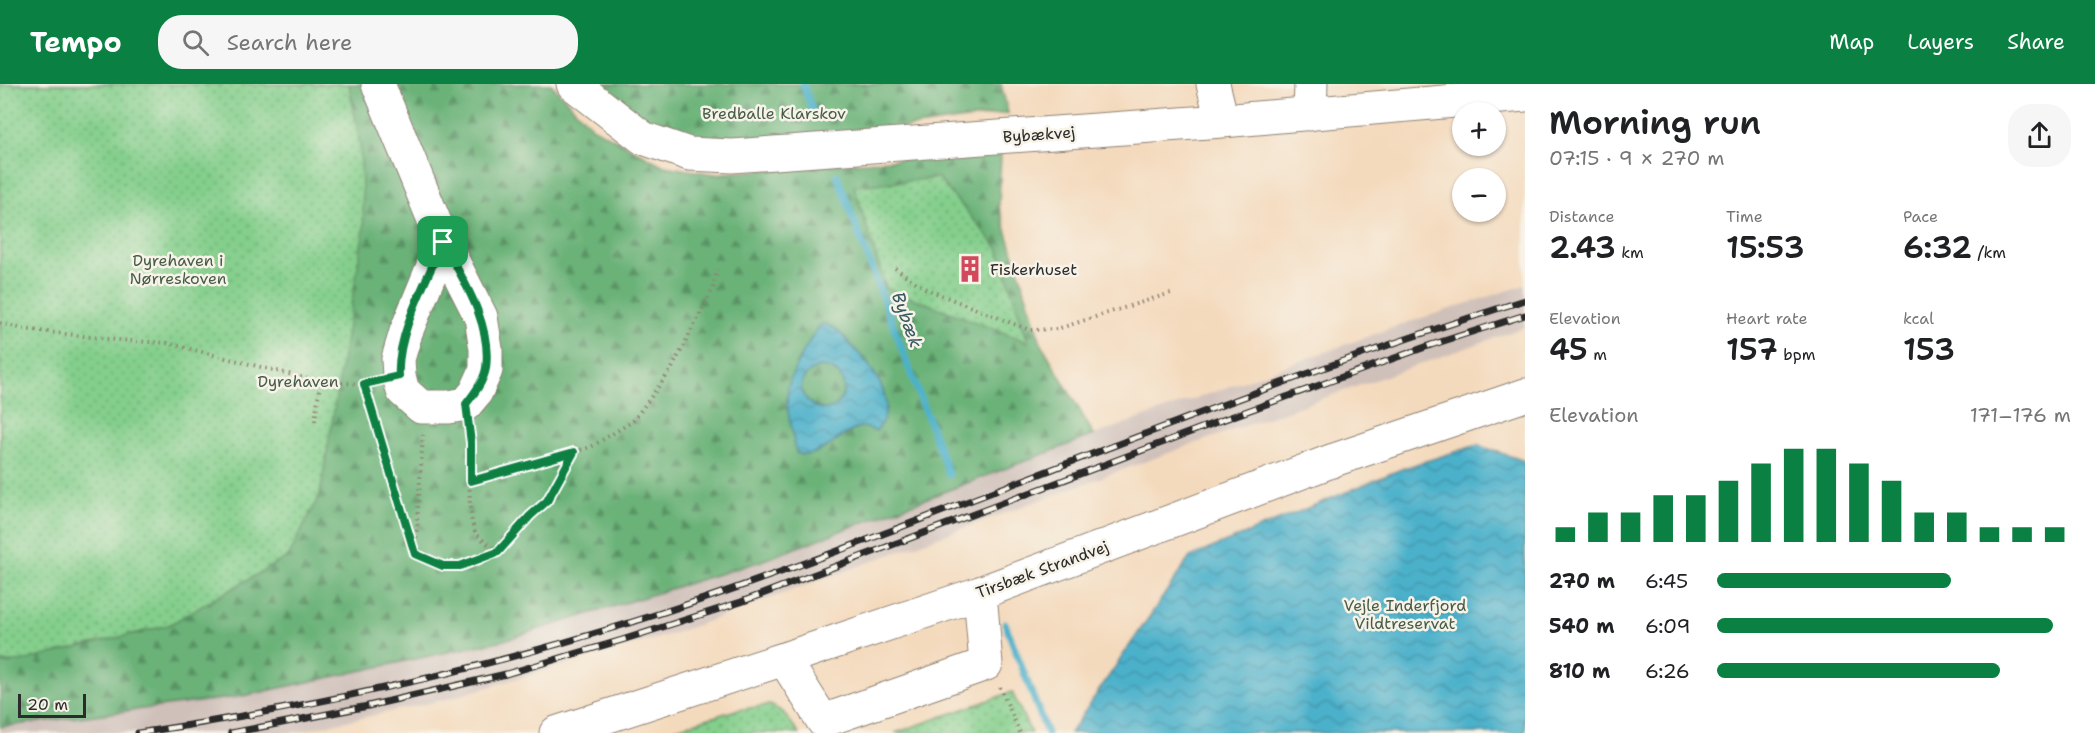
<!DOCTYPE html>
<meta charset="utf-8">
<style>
body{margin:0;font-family:"Shantell Sans",sans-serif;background:#f6f6f6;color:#202124;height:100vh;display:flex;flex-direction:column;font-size:22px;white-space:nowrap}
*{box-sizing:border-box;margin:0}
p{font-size:20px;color:#757577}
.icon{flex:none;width:33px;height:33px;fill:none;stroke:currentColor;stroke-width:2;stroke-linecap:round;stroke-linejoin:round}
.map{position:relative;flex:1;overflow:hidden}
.drawer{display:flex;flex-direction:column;background:#fff;width:570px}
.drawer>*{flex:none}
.controls{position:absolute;left:1452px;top:18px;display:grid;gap:12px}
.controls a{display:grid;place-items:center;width:54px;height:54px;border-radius:50%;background:#fff;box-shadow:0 2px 4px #0004;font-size:30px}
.scale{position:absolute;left:18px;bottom:15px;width:68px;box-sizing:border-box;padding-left:6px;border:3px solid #2b2b2b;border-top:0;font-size:16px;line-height:21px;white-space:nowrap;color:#2b2b2b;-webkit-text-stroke:4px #f7f3e8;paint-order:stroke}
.pin{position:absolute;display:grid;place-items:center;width:51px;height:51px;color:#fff;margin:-26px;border-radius:12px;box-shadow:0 3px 9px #0006}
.round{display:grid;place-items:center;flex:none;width:63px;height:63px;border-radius:24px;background:#f6f6f6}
.headline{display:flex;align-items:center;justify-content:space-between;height:102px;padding:0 24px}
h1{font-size:33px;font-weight:600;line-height:45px}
.figures{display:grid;grid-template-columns:repeat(3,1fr);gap:9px;height:102px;padding:6px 24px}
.figures div{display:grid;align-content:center}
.figures b{font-size:30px;font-weight:600}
.figures small{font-size:16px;font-weight:400}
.figures p{font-size:16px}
.chart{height:168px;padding:12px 24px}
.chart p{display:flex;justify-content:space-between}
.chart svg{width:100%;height:108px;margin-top:6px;stroke:#0b8043;stroke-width:6}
ul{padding:0 24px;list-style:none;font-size:20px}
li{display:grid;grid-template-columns:96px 72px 1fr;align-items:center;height:45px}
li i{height:15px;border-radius:8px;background:#0b8043}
header{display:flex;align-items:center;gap:36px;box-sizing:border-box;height:84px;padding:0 30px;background:#0b8043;color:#fff}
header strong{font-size:28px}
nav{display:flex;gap:33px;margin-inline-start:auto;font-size:21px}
.search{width:420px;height:54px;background:#f6f6f6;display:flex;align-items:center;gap:15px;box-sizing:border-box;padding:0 21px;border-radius:24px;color:#757577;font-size:22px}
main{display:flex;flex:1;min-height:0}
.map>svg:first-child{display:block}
.industrial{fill:#cfc0ba}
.forest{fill:url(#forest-firs);stroke:#4b6e52;stroke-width:1.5}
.park{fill:url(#park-dots);stroke:#587d5c;stroke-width:1.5}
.water{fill:url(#water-waves);stroke:#3c6e7b;stroke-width:1.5;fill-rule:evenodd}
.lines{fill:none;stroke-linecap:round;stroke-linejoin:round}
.stream{stroke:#4cb1cb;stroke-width:7}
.minor-casing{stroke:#908274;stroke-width:35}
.path{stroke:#908274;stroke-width:4;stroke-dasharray:1.5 4.5;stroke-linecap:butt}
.minor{stroke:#fff;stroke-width:33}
.rail-casing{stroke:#2b2b2b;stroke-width:7}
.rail{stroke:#f7f3e8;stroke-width:4.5;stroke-dasharray:14;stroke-linecap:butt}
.route-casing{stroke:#fff;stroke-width:12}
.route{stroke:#0b8043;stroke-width:8}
.labels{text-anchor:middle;stroke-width:5;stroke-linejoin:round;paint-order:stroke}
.park-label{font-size:16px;fill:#465c48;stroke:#f7f3e8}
.street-label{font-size:16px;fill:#2b2b2b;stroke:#f7f3e8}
.poi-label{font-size:16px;fill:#2b2b2b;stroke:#f7f3e8;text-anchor:start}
.water-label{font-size:18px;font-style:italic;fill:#375a63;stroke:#f7f3e8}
</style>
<header>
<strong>Tempo</strong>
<div class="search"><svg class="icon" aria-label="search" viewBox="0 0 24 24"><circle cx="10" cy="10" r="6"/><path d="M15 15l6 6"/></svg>Search here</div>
<nav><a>Map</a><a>Layers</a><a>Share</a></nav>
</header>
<main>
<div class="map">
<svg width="1525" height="649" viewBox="0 0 1525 649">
<defs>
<pattern id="forest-firs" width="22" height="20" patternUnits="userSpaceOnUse" patternTransform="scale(1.5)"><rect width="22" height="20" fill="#6bb278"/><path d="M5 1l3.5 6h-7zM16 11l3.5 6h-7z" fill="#589163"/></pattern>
<pattern id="park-dots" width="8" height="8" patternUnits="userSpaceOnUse" patternTransform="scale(1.5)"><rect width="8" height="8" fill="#84cf8c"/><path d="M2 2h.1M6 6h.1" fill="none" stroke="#6ca873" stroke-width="1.8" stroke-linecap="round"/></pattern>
<pattern id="water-waves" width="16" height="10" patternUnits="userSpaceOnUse" patternTransform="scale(1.5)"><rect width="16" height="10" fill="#4cb1cb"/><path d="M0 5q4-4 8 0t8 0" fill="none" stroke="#3f90a5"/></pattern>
</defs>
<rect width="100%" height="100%" fill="#f7f3e8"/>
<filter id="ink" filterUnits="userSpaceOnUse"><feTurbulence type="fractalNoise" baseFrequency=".0167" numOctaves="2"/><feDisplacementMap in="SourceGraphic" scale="12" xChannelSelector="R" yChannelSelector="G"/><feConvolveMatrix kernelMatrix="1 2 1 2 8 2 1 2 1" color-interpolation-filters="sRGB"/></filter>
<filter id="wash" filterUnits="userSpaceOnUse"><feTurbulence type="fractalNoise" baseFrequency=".008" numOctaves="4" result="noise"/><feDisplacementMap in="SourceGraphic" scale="24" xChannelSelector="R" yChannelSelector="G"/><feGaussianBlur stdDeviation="1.35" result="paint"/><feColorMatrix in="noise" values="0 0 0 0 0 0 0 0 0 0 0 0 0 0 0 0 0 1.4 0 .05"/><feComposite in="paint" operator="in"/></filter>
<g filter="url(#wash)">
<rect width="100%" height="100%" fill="#f4dabd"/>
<!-- industrial -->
<path class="industrial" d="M1525,201V243L1185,363L678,548L443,616L292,649H0V643L238,613L504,556L761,477L1094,351L1400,241Z"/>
<!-- forest -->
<path class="forest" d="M0,0H551L592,43L664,82L714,90L1001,67L999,123L1041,259L1094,351L761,477L504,556L238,613L0,643Z
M591,0H1001L1008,29L866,49L770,60L711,55L660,45L621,26Z"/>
<!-- park -->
<path class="park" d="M0,0H349L360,60L364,145L320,410L289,472L169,541L19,578H0Z
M938,94L998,164L1028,258L886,204L854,102Z
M1012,608L1031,649H895Z
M770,621L783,628L799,649H660L736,626Z"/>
<!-- water -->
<path class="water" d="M823,240C836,242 844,253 852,262C873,284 901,318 876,347C872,346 867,344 863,343C851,342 826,370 805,371C793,371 794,360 793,351C791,338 786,327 787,314C787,292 806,263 818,243ZM819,283C833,283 847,292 843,309C833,350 772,302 819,283Z
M1477,361L1525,377V649H1070L1190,473L1404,384Z"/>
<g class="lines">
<!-- stream -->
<path class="stream" d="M803,0L814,31
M837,91L949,391
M1005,539L1047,649"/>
</g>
</g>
<g filter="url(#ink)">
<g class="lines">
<defs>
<path id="minor" d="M378,0L443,158L481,233L486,265V286L476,308L466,320L449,323H421L403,307L399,292L398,275L406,248L443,158
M573,0L643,54L689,70L732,72L1222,37L1525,11
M1213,0L1222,37
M1310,30L1311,0
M784,575L823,637L986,580L980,509
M556,649L784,575L980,509L1334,376L1525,311"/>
</defs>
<!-- minor casing -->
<use href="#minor" class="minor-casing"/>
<!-- path -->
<path class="path" d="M895,184L926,205L1029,246L1057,245L1171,209
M0,239L23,245L117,256L167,259L320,298L364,300L374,297
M364,300L415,469L423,351
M315,337L320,298
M469,345C472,370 465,432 476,449C481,456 491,462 498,468
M471,397L591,363L633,337L671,286L713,205L717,186
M415,469L443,482H460L498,468L530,432L547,417L574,368
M1000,603L1020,649"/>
<!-- minor -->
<use href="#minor" class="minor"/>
<defs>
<path id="rail" d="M138,649C300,625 460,591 616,543C745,504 870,455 995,407C1171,340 1346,272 1525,216
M231,649L368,622L506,590L622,556L741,518L1225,335L1431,261L1525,231"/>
</defs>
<!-- rail casing -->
<use href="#rail" class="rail-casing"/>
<!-- rail -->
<use href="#rail" class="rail"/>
</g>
</g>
<g class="lines" filter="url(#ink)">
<defs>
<path id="route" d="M443,158C463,196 492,239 486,284C484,297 474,310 466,320L471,359V397L574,368L547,417L530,432L498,468L460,482H443L415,470L364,300L399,292C396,251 427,196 443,158Z"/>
</defs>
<!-- route casing -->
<use href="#route" class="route-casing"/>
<!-- route -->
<use href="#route" class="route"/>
</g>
<!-- icons -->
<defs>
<symbol id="building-bare" viewBox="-9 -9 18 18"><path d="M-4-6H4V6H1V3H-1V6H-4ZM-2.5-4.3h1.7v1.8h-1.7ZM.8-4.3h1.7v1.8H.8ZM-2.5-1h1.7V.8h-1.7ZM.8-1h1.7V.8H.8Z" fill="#d1495b" stroke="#f7f3e8" stroke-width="2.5" paint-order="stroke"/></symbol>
</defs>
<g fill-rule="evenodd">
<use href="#building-bare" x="951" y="166" width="38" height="38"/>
</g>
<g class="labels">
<!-- park labels -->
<g class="park-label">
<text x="774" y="35">Bredballe Klarskov</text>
<text x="178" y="182">Dyrehaven i<tspan x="178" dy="18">Nørreskoven</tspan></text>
<text x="298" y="303">Dyrehaven</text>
<text x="1405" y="527">Vejle Inderfjord<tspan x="1405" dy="18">Vildtreservat</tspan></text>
</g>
<!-- street labels -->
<g class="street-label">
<text transform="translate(1039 50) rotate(-4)" y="6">Bybækvej</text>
<text transform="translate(1042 485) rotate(-20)" y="6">Tirsbæk Strandvej</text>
</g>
<!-- poi labels -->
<g class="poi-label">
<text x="990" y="191">Fiskerhuset</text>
</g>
<!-- water labels -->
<g class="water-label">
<text transform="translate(907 236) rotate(70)" y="6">Bybæk</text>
</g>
</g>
</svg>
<div class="controls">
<a>+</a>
<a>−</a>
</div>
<div class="scale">20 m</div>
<div class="pin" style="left:443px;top:158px;background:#1e9e55"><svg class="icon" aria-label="arrive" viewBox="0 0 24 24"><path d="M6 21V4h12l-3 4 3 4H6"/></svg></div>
</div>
<section class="drawer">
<div class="headline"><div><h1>Morning run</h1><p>07:15 · 9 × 270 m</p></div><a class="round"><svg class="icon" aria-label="share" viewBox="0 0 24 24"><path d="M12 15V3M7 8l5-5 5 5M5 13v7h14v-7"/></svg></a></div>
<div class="figures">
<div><p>Distance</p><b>2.43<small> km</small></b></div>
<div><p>Time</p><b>15:53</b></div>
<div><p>Pace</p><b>6:32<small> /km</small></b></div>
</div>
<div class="figures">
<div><p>Elevation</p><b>45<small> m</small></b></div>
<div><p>Heart rate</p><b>157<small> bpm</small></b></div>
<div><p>kcal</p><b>153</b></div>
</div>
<div class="chart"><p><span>Elevation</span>171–176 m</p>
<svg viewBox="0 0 160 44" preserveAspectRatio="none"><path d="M5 44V38M15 44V32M25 44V32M35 44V25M45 44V25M55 44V19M65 44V12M75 44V6M85 44V6M95 44V12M105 44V19M115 44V32M125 44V32M135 44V38M145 44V38M155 44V38"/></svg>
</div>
<ul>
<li><b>270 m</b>6:45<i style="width:66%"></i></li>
<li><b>540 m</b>6:09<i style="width:95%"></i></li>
<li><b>810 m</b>6:26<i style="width:80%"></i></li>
</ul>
</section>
</main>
